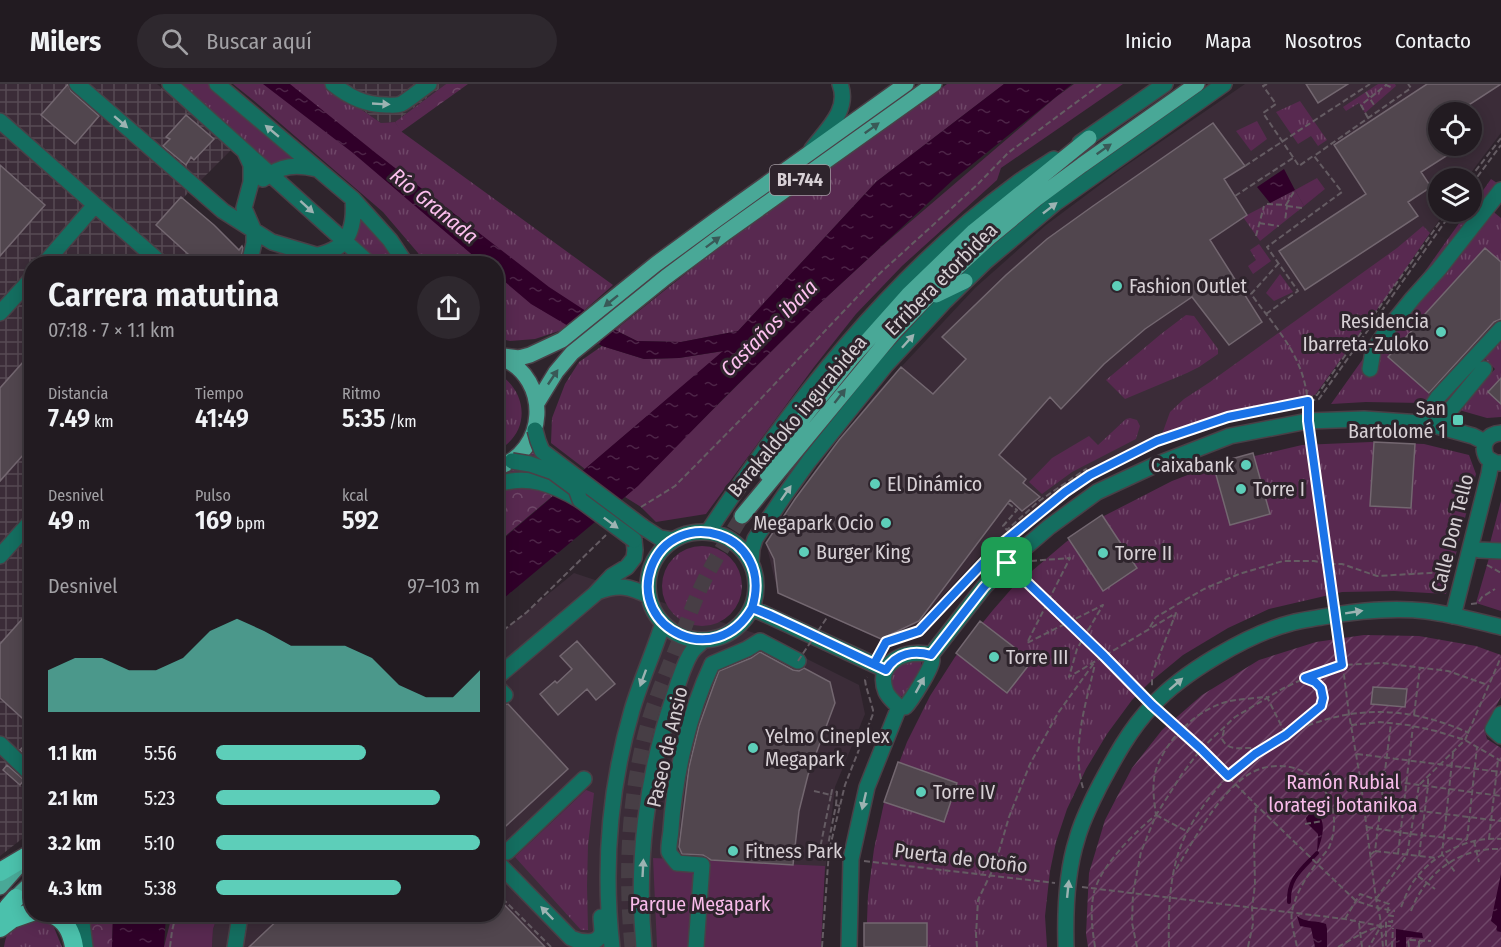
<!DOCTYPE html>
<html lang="es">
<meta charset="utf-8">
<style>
body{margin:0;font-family:"Fira Sans Condensed",sans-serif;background:#2e282e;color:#f1f3f6;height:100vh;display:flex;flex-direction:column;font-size:22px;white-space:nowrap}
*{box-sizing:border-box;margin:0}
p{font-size:20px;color:#a2a1a5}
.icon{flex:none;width:33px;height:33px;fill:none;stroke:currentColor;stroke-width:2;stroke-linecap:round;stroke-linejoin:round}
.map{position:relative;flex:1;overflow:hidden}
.details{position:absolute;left:24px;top:172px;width:480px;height:666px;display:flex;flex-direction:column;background:#221b21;border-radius:24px;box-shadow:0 3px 15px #0003,0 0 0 2px #3f393f}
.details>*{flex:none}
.buttons{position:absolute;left:1428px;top:18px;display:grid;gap:12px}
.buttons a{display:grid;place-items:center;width:54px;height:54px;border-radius:50%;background:#221b21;box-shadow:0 3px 15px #0003,0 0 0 2px #3f393f;font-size:30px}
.pin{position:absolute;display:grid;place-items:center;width:51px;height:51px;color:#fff;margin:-26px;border-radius:12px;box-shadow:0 3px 9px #0006}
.round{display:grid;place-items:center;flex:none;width:63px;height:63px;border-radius:32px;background:#2e282e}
.headline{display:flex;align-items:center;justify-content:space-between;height:102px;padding:0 24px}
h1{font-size:33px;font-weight:600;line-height:45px}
.stats{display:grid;grid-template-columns:repeat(3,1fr);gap:9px;height:102px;padding:6px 24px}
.stats div{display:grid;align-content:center}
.stats b{font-size:26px;font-weight:600}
.stats small{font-size:16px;font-weight:400}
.stats p{font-size:16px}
.chart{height:168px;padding:12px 24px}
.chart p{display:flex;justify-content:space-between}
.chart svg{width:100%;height:108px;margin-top:6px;fill:#5dceb9;opacity:.7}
ul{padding:0 24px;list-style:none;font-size:20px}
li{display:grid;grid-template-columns:96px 72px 1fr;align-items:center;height:45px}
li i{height:15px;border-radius:8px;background:#5dceb9}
header{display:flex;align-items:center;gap:36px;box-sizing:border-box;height:84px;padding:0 30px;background:#221b21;border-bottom:2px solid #3f393f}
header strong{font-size:28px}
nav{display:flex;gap:33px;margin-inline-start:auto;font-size:21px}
.search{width:420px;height:54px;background:#2e282e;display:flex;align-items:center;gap:15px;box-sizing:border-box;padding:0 21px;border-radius:33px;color:#a2a1a5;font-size:22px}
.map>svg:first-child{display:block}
.built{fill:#3b2c38;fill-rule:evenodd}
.industrial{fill:url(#industrial-grid)}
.grass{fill:url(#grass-tufts)}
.forest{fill:url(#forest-crowns)}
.park{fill:#582950}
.garden{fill:url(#garden-furrows)}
.water{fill:url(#water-ripples)}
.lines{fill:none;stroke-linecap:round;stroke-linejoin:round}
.stream{stroke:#300029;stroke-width:4}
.building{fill:#51464e;stroke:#736770;stroke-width:1.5}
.major-tunnel{stroke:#473e45;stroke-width:15;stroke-dasharray:15 8;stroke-linecap:butt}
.minor-casing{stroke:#494047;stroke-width:18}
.major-casing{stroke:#494047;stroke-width:18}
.highway-casing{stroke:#494047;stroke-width:21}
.path{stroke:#655c63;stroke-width:2;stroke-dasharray:6 3;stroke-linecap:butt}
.minor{stroke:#146e60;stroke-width:15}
.major{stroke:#49a897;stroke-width:15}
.highway{stroke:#4bc1ac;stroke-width:18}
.minor-bridge-casing{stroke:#494047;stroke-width:18;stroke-linecap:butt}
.path-bridge{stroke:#655c63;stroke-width:2;stroke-dasharray:6 3;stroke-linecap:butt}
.minor-bridge{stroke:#146e60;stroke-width:15}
.oneway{fill:#9cb3b2}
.oneway2{fill:#395957}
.route-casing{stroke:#fff;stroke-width:12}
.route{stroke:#1a73e8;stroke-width:8}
.poi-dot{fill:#5dceb9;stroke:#2e242c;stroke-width:2}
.labels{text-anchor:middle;stroke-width:6;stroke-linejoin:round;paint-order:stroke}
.shield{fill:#2e242c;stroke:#a49ca2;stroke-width:1.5}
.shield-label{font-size:18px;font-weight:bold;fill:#d7d0d5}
.street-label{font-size:20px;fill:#d7d0d5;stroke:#2e242c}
.poi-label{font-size:20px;fill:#d7d0d5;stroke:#2e242c;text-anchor:start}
.park-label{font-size:20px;fill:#f8bbea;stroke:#2e242c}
.water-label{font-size:21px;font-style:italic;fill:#fdc0ef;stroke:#2e242c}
</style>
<header>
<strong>Milers</strong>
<div class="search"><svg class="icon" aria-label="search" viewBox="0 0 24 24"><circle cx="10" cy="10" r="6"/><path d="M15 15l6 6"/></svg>Buscar aquí</div>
<nav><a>Inicio</a><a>Mapa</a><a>Nosotros</a><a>Contacto</a></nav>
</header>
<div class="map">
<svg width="1501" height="863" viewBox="0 0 1501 863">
<defs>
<pattern id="industrial-grid" width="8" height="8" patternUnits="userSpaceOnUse" patternTransform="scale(1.5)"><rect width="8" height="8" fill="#3b2c38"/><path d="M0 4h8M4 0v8" fill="none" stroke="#574a54"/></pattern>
<pattern id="grass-tufts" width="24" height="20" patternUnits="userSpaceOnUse" patternTransform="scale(1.5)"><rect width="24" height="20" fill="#582950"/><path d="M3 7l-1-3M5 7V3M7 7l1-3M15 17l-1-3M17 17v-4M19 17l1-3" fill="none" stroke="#6f4768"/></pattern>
<pattern id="forest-crowns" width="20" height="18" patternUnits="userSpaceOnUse" patternTransform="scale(1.5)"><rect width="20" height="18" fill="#582950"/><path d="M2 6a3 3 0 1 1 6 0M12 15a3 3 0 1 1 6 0" fill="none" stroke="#6f4768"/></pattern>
<pattern id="garden-furrows" width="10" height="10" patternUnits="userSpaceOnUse" patternTransform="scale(1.5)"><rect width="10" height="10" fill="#582950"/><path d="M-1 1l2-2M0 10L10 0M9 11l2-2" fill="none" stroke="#6f4768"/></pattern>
<pattern id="water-ripples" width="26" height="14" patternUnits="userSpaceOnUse" patternTransform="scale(1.5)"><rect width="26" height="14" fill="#300029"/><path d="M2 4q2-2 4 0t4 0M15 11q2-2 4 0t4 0" fill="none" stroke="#4d2447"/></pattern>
</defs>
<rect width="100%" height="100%" fill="#2e242c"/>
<!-- built -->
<path class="built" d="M1245,0H1501V49L1467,94H1438V128H1445L1315,311L1231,329L1134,363L1088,387L1035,424L982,470L916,540L881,556L778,509L766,459L794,416L873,313L975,204L1046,141L1121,85ZM1438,28H1472V62H1438Z
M574,489L757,550L859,601L865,630L835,703L819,840L820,863H212L213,845L218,831H496L497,552Z"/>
<!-- industrial -->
<path class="industrial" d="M0,0H157L231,66L182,115L255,180H32V687L20,701L31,712V719L23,728L27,737V745L23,754L0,772Z
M324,0H446L395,38L381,39Z"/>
<!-- grass -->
<path class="grass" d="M170,0H217L317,85L270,90Z
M233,0H324L381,39L395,38L402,48L613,201L562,246L535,255L510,257L497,254L496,180H424L418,169L383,128L253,16Z
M947,0H1004L876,98L738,247L681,258L637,257L615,246L738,148Z
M1378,0H1395L1396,2L1365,29L1359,19L1346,27L1343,23Z
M1300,17L1327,56L1318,62L1311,52L1298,60L1276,28Z
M1257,37L1267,55L1251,67L1236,47Z
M1491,95L1500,101L1485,121L1501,134V178L1485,164L1469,181L1501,210L1492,224L1458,193L1442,211L1477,242L1466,255L1431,223L1415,241L1451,274L1404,256L1388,272L1432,312L1422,319L1366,318L1331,320L1467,128H1472V122Z
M1295,106L1304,122L1260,157L1243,133Z
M354,127L406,180H370L345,157Z
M1423,142L1430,149L1387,212L1315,311L1231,329L1161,353L1170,328L1184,315L1210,298L1397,164Z
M1259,160L1271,177L1253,190L1248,182L1256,176L1250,166Z
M1280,190L1293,208L1274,217L1266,209Z
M1186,231L1194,232L1218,265V270L1199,283L1187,289L1125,315L1106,296L1161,250Z
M1501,255V333L1487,334L1459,326L1495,285L1484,274Z
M602,262L644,275L679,274L724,267L585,385L551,359L552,334L565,300L579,278Z
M496,288C529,307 531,349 497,367Z
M1130,334L1137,336L1140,342L1136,355L1072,388L1042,410L1029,398L1052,374L1089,352L1098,361L1126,335Z
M1371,358L1424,360L1469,371L1476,390L1446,510L1394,507L1342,508L1269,525L1228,544L1183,571L1149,599L1132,616L1107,650L1086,685L1067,725L1056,758L1050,787L1045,832L1047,863H866L868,811L874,765L884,719L907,658L930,612L955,573L993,526L1013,503L1066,458L1100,434L1172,397L1211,382L1302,361Z
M1501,417V464L1489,463Z
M662 502a40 40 0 1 1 80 0a40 40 0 1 1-80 0Z
M917,576L921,578L922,583L908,610L900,613L891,606C891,585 896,579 917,576Z
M586,706L594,709L588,761L587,802L588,846H581L515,773Z
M36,834L53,841L62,863H4C8,840 15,839 36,834Z"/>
<!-- forest -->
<path class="forest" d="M446,0H468L401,48L395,38Z
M527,362L568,399L497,459V384Z
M82,831H113L112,863H89Z"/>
<!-- park -->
<path class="park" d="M1074,0H1123L1001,84L997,96L902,182L856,230L814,283L706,430L656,438L641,423L625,413L817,222L882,162L1056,13Z
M1317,94L1325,105L1304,122L1295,106Z
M1491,467H1501V527L1476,519Z
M653,774L825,782L821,863H657Z
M172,831H218L213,845L212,863H164Z"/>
<!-- garden -->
<path class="garden" d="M1364,551L1419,552L1476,562L1501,571V613L1484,644L1487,655L1501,664V863H1088L1086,850L1089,789L1105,736L1132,684L1162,646L1202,611L1259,576L1316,558Z"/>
<!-- water -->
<path class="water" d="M263,0H290L377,70L549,203L615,246L637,257L681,258L738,247L876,98L1004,0H1072L954,95L817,222L724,314L638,402L497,520V460L723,267L679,274L644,275L602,262L531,220L497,191L496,180H483L353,69Z
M1284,85L1295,106L1270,119L1257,103Z
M1310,729H1317C1328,740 1321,756 1317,769L1318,750L1307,739L1306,734Z
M1501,790V848L1496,847L1497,842L1491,837Z
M113,831H166L164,863H112Z
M1297,832C1306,839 1316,836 1326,840L1327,845V863H1315L1311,844L1300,842Z
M1396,845L1422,849L1423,854L1406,853V863H1396Z"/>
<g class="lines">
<!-- stream -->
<path class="stream" d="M1289,818C1288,794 1302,785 1317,769"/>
</g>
<!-- building -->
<path class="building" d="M68,0L71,7L99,32L75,60L41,31Z
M1306,0H1348L1318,19Z
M1427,0H1501L1458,28H1438V62H1462L1421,88L1431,103L1408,118L1418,132L1305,206L1279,167L1366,110L1334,61Z
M186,31L214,55L194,76L191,73L186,81L163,62L170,55L166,53Z
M1213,39L1245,82L1224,95L1247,131L1210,156L1262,238L1229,261L1192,213L1145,245L1104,280L1061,325L1050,313L999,371L1026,395L1023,399L1040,413L1022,427L1010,416L919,537L881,555L778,509L774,475L766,459L795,415L839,356L901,283L933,310L966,275L942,253L1006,191L1047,155L1093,122Z
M0,81L45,121L0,172Z
M181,113L214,141L239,166L242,162L243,164L240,180H199L156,141Z
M1485,164L1501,178V235L1494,238L1429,309L1388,273L1416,242L1415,241Z
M32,268V361L0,397V304Z
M1501,294V320L1488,308Z
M1374,358L1415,360L1411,424L1370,422Z
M1253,369L1270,430L1230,441L1213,380Z
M1102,431L1137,484L1103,507L1068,454Z
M32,524V643L0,614V560Z
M980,537L1032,577L1007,609L956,569Z
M577,557L615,600L596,616L587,605L558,631L540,610L555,597L557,599L572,585L560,572Z
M760,568L793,586L799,587L804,584L830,598L835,619L808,691L799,727L793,781L711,776L703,771L682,770L679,763L689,683L699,642L713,603L719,587L751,574Z
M1373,603L1407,605L1405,623L1371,620Z
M496,616L502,620H508L568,685L496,751Z
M32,654V677L20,666Z
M898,678L957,699L944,738L884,718Z
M7,681L24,696L20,701L3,686Z
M496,812L545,863H249L283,831H496Z
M864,839H927V863H864Z"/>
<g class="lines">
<!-- major-tunnel -->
<path class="major-tunnel" d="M632,863C625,789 628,712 648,640C657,609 670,580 682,550C689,533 695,515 703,499C714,476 729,454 742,432"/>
<defs>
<path id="minor" d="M77,0L223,127L272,158L319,172L335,180
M170,0L370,180
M217,0L353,115L390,156L406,180
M333,0C349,13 365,21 386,21C391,21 396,22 401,20C410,15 420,6 429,0
M0,37L162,180
M1080,59L1165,0
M812,65C827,45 850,26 840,0
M245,68L251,81V98L244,124L254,147V159L249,180
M263,95C281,81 296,80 317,85
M44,180L95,121
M273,180C317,168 358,178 353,115
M0,229L32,194
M1370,285L1373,267L1387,246L1413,214L1439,185L1501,106
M1421,339L1438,313L1501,245
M1437,342L1484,285
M1501,349C1487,350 1480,361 1487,374L1496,379H1501
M496,401C527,389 554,401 580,416
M643,443L660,454L673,456
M708,448C793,319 891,192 1016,100C1028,91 1042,83 1054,75
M648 502a54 54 0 1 1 108 0a54 54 0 1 1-108 0Z
M1479,466L1501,467
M0,472L32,436
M751,478L752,465L755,455L784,412L809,377L885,282L945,217L986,177L1054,120L1224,0
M597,508C619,500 629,502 649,512
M752,524L886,586
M1453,532L1489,390L1491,377
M496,594L595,510L612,492L627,483L634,474L635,466L634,456
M496,602L505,611
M899,623H905C911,617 932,584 932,576C932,574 932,573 931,571L984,503L1007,479L1049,443L1097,408L1153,382L1230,352L1308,337L1364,335L1421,339L1437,342L1473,352L1485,358
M899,623C894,618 889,614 886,608C874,578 907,564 931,571
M1501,630L1493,645L1501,652
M0,660L30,689
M507,768L584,695
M496,777L571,854C580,858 599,862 602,848C602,843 601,837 601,833
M81,831L85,863
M235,863L239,838L242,831
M612,863C603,784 610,702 632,626C641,596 654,568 663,539
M644,863C636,781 646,694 673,615C678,600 683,582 691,569C694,564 700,560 704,556
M696,863L702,781L677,779C675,776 670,771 669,768C668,762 671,751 671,745C675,690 689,629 712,580L747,565L760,557L798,577
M849,863L851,775L867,703L899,623
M1066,863C1065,828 1066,789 1077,755C1082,736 1091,719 1100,701C1115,673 1130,645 1152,622C1182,589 1248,550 1291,539C1301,536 1312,535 1322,533C1357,527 1391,523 1426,527C1451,530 1476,537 1501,543"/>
<path id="major" d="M936,211L965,197
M496,271L519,274L530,271L562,256L656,180L716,136L906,0
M537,319L556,288L572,269L666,193L725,149L934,0
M496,384C548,368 551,295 502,274
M767,390L792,349L809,327L851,275L908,211L974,147L1089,54
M742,432L895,247L947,193L989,154L1036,115L1082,81L1197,0
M0,803L22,778
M8,821L32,798"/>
<path id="highway" d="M0,788L27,772
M53,831C66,836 72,850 74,863
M0,833L16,814
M0,844L12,835L32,828"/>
</defs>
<!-- minor casing -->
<use href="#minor" class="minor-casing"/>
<!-- major casing -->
<use href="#major" class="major-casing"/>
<!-- highway casing -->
<use href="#highway" class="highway-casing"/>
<!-- path -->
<path class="path" d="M1267,0L1263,2L1276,20L1263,29L1299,82L1313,72
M1386,0V1L1393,4
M1366,8L1374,21
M1368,34L1361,21L1386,1
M1245,82L1370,0
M1470,94L1501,54
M1472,100L1501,61
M1235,112L1293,74
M1267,120L1286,121L1287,122L1285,137
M1286,121L1295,106
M1287,122L1302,124
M1259,139L1279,142
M1256,152L1264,122
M1279,179L1251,210C1278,247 1306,274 1308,323
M1266,230L1298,207L1267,163L1342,108L1314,72L1411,4L1408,0
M1307,314L1317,311L1447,128
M1310,349L1334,516
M1008,419L1017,426L1003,442L1007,446L1039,417L1086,385L1091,393
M641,423L675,402L752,324L877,192L978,100L1008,69L1101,0
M1031,477L1070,474L1027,559L1103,521L1077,565L1069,593L1176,529L1152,590V604
M1487,481L1501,489
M1017,489L1104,572L1142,611
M1471,520L1478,519L1482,513L1495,505
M1150,543L1156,533L1204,505L1239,490L1283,477H1314L1329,480H1342L1377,492L1446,488L1450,489
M1338,545L1349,630L1360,693L1376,815L1380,833L1383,863
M496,552L527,528L606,451
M879,569L886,558L919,547L999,462L1065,408L1090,391L1157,357L1228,333L1319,315L1452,128
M1164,631L1201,665L1256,721L1356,817L1378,824L1395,827
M1414,631L1420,583
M1351,641L1380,638L1408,641L1436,647L1465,656L1501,677
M1224,646L1222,655C1230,671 1247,660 1261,666
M1291,649C1351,620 1409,622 1469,649
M1453,669L1442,770L1455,788
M1357,670L1501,688
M1360,693L1501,712
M1083,704C1071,663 1086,620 1095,580
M814,707L831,711L818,774L825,776L836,721L840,722
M831,711L832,706L837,708L836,721
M1364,720L1501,737
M1156,731L1188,748
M1305,740L1323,737
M1367,743L1411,750L1467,756
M1489,755L1498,676
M1467,756L1477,663
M1474,757L1479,778
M1375,767L1437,774
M1398,770L1413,642
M1370,771L1375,767L1391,639
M1419,772L1428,702V692
M864,777L1055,799
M1176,785C1196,753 1226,694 1263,684C1281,679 1301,683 1314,695C1333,710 1339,738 1330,761C1328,767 1321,773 1317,779C1306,793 1296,809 1292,827C1290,838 1295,852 1297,863
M1418,792L1435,805
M1082,803L1345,835L1381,842L1369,863
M496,808L551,863
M1376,815L1407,771L1419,701L1465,656L1501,573
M1401,823C1404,816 1407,808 1411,801C1430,772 1466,752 1501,755
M1411,827C1425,789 1460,763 1501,765
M184,831H187
M1345,835L1360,810L1389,820L1387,831L1393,832L1392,838L1386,837V863
M1359,839L1362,863
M1419,857V863
M170,863L172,847L176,831
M822,863L829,767L845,701L873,630V626L866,602L865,596L867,593
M977,863L976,851L978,816L995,781L1009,733L1030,680L1058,629L1094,579
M1095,863C1092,844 1089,821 1096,802C1106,777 1135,748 1156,731C1154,717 1152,703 1155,689C1164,657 1197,624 1230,617C1242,615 1255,614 1267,613L1286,651C1298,642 1326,625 1322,609C1320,601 1314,597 1305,594
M1137,863L1132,839L1133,809L1141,768L1156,731L1182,690L1201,665L1235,633L1282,605L1305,594L1342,581L1382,579L1448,587L1488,601
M1169,863C1168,832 1169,797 1179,767C1186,746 1200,725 1214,708C1219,702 1224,696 1230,691C1247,675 1266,663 1286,651
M1248,863L1253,840L1252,824L1255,801L1254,756L1256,721
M1338,863C1354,854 1372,841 1391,842
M1392,863L1393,844
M1409,863L1408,856L1431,857"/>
<!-- minor -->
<use href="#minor" class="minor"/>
<!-- major -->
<use href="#major" class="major"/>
<!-- highway -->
<use href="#highway" class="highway"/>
<defs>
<path id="minor-bridge" d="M535,346L538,357L542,367L643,443
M512,377L530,380L553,388L576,405L580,416L634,456"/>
</defs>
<!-- minor-bridge casing -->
<use href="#minor-bridge" class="minor-bridge-casing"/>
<!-- path-bridge -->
<path class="path-bridge" d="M798,577L828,532"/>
<!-- minor-bridge -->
<use href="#minor-bridge" class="minor-bridge"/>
</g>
<!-- one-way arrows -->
<defs><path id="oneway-solid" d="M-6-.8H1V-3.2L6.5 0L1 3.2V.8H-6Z" transform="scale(1.5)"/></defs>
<g class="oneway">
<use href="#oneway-solid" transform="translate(381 20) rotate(3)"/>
<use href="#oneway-solid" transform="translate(121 38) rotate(41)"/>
<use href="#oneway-solid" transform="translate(272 47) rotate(-140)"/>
<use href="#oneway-solid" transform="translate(307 123) rotate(42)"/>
<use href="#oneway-solid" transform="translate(1050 124) rotate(-38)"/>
<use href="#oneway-solid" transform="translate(908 257) rotate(-48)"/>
<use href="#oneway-solid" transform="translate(786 409) rotate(-55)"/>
<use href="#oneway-solid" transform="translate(611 439) rotate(37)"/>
<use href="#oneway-solid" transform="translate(1354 528) rotate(-9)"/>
<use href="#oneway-solid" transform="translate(643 594) rotate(110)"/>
<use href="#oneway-solid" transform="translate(1176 600) rotate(-41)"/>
<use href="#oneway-solid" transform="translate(920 601) rotate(-61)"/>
<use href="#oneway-solid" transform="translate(864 717) rotate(103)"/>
<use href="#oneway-solid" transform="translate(643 784) rotate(-87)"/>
<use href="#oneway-solid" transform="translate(1068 805) rotate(-84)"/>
<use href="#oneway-solid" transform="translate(547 829) rotate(-134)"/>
</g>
<g class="oneway2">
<use href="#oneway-solid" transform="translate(872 44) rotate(-36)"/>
<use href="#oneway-solid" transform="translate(1104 65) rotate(-35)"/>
<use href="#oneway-solid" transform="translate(713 158) rotate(-37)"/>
<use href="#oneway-solid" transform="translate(611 217) rotate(141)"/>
<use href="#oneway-solid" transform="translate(553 293) rotate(-56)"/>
<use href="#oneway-solid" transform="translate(840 312) rotate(-52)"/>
</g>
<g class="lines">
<defs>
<path id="route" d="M1007,479L984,503L931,571C914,566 896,569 886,586C841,566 798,542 752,524C716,587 630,545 651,484C674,420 776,447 752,524L770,531L874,580L886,558L919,547L999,462L1065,408L1090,391L1157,357L1228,333L1308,317V337L1342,581L1305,594L1315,598L1321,604L1323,614L1321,622L1286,651L1255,670L1228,692L1201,665L1152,621L1104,572L1007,479"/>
</defs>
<!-- route casing -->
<use href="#route" class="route-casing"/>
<!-- route -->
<use href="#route" class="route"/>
</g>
<!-- markers -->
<g class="poi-dot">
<circle cx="1117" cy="202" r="6"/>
<circle cx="1441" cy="248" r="6"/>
<rect x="1452" y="330" width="12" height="12" rx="3"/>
<circle cx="1246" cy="381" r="6"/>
<circle cx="875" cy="400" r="6"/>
<circle cx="1241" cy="405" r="6"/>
<circle cx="886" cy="439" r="6"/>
<circle cx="804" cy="468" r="6"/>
<circle cx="1103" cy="469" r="6"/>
<circle cx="994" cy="573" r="6"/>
<circle cx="753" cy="664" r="6"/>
<circle cx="921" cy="708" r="6"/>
<circle cx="733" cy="767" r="6"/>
</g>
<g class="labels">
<!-- shield labels -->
<rect class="shield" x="770" y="81" width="60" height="30" rx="4.5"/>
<g class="shield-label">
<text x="800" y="102">BI-744</text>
</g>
<!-- street labels -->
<g class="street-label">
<text transform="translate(941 195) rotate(-45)" y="7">Erribera etorbidea</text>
<text transform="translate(797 332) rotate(-50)" y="7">Barakaldoko ingurabidea</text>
<text transform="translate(1452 449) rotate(-76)" y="7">Calle Don Tello</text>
<text transform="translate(667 663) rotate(-77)" y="7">Paseo de Ansio</text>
<text transform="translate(961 774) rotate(7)" y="7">Puerta de Otoño</text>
</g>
<!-- poi labels -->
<g class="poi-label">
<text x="1129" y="209">Fashion Outlet</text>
<text x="1429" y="244" text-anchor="end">Residencia<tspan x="1429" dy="23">Ibarreta-Zuloko</tspan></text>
<text x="1446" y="331" text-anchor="end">San<tspan x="1446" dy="23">Bartolomé 1</tspan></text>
<text x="1234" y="388" text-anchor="end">Caixabank</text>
<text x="887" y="407">El Dinámico</text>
<text x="1253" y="412">Torre I</text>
<text x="874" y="446" text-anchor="end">Megapark Ocio</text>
<text x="816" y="475">Burger King</text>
<text x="1115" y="476">Torre II</text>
<text x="1006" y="580">Torre III</text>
<text x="765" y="659">Yelmo Cineplex<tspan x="765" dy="23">Megapark</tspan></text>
<text x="933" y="715">Torre IV</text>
<text x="745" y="774">Fitness Park</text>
</g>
<!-- park labels -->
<g class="park-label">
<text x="1343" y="705">Ramón Rubial<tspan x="1343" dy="23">lorategi botanikoa</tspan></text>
<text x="700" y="827">Parque Megapark</text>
</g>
<!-- water labels -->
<g class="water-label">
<text transform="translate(434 122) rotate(39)" y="7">Río Granada</text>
<text transform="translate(769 244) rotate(-45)" y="7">Castaños ibaia</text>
</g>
</g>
</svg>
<div class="buttons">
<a><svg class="icon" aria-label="locate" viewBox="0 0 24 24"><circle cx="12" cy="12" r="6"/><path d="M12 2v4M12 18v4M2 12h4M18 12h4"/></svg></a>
<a><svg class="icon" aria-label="layers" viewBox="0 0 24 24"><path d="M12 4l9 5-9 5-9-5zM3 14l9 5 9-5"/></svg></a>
</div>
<div class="pin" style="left:1007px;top:479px;background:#1e9e55"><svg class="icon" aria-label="arrive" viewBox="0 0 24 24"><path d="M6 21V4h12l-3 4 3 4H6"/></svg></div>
<section class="details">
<div class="headline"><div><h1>Carrera matutina</h1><p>07:18 · 7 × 1.1 km</p></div><a class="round"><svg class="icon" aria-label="share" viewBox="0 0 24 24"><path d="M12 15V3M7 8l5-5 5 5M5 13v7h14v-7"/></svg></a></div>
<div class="stats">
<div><p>Distancia</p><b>7.49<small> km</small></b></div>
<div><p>Tiempo</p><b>41:49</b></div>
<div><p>Ritmo</p><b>5:35<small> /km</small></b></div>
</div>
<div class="stats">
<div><p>Desnivel</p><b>49<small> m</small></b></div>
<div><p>Pulso</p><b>169<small> bpm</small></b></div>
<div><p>kcal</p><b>592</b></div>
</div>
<div class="chart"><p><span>Desnivel</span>97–103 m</p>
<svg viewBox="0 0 160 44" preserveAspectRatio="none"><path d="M0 44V27L10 22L20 22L30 27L40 27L50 22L60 11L70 6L80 11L90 17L100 17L110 17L120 22L130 33L140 38L150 38L160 27V44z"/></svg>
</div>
<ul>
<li><b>1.1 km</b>5:56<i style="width:57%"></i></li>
<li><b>2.1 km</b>5:23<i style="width:85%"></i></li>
<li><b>3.2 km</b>5:10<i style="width:100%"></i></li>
<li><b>4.3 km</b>5:38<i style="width:70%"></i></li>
</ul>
</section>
</div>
